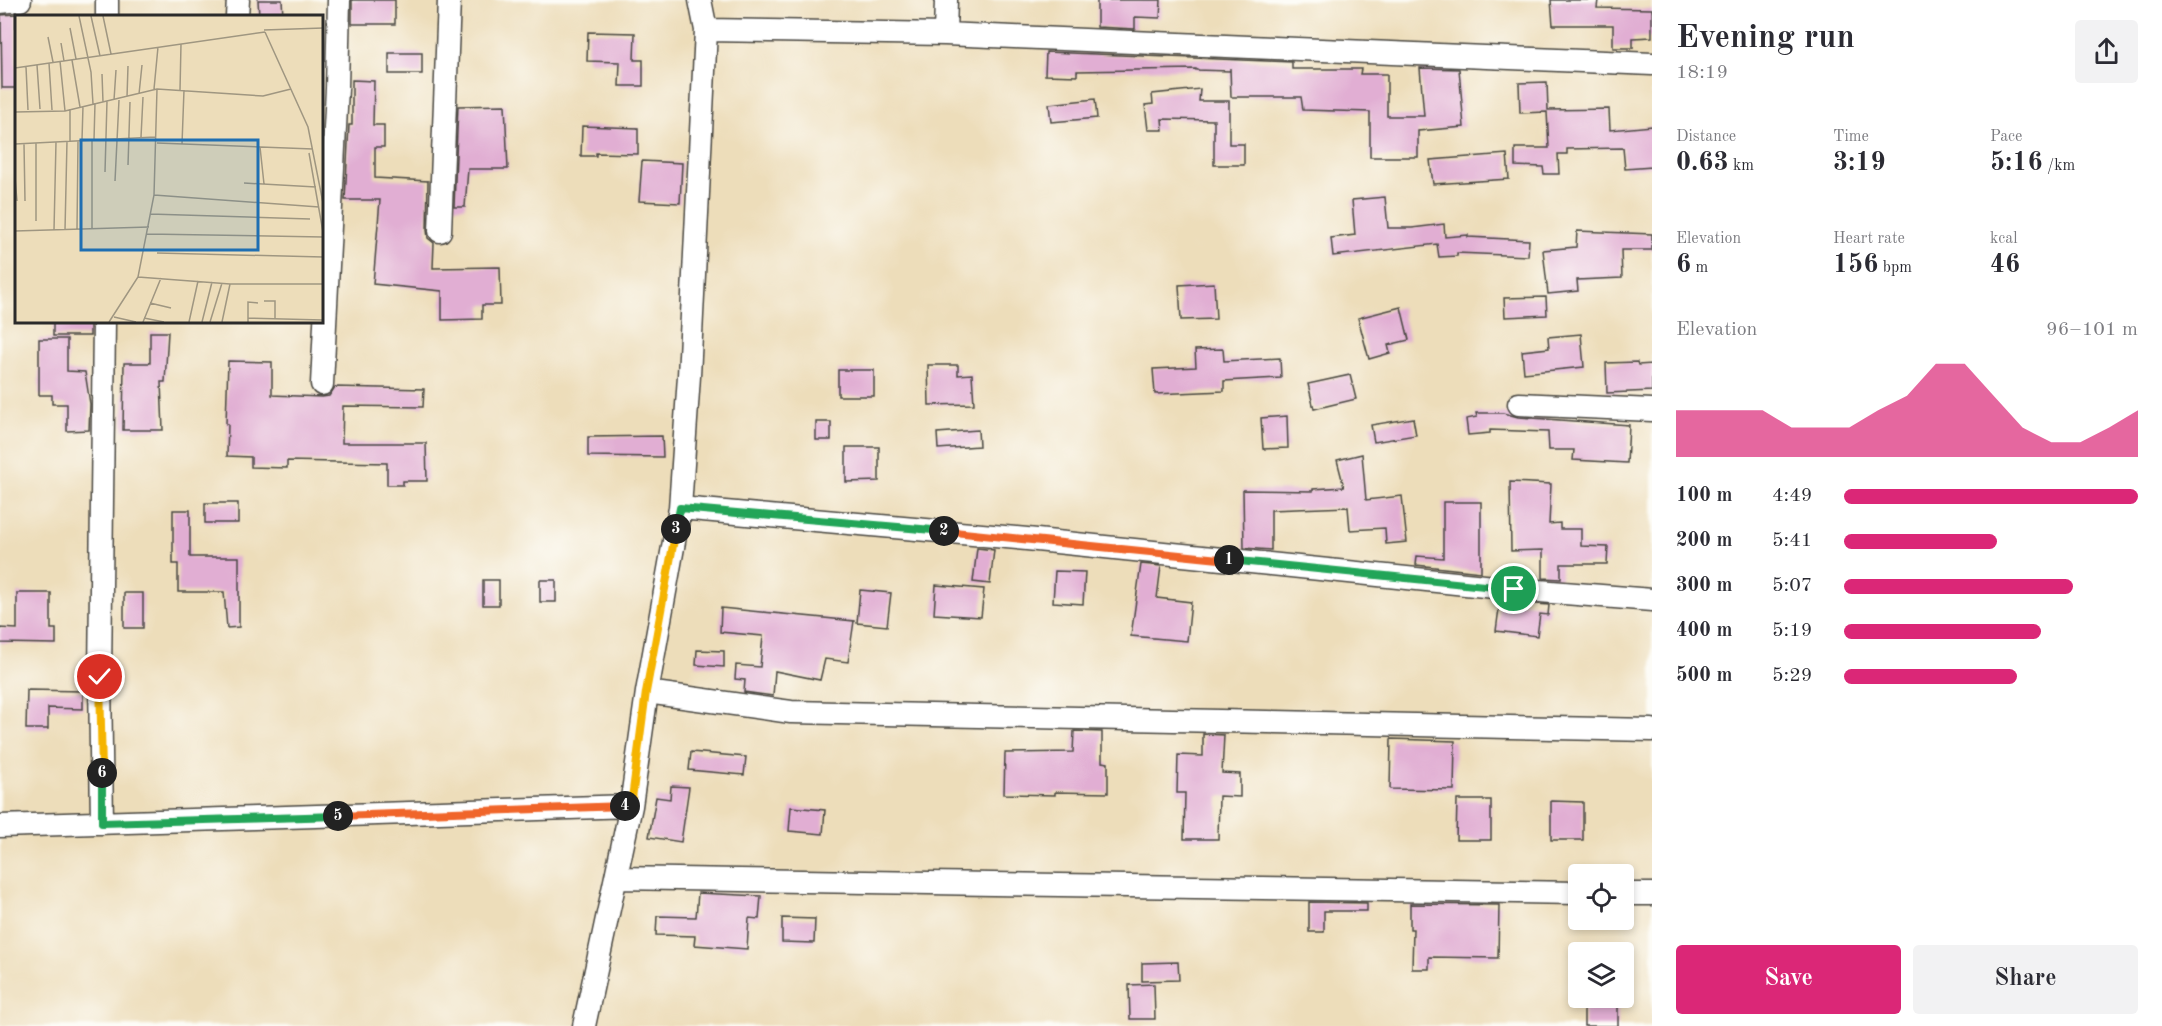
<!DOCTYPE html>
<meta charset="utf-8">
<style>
body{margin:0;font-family:"Old Standard TT",serif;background:#f2f2f3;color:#2b2b33;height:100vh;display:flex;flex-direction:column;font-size:22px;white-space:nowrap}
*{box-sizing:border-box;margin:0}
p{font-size:20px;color:#7c7c81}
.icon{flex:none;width:33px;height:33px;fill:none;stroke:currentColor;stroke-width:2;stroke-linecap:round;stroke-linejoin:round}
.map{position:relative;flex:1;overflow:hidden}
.panel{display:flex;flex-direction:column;background:#fff;width:510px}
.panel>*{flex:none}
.controls{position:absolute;left:1568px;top:864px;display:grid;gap:12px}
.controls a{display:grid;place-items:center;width:66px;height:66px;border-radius:6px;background:#fff;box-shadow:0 3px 9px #0003;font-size:30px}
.pin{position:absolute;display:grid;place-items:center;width:51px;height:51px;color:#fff;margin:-26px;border:3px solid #fff;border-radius:50%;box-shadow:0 2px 6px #0007}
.km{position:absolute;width:30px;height:30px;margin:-15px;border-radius:50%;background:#222;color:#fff;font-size:16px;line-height:30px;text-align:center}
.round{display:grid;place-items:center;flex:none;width:63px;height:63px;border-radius:6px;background:#f2f2f3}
.headline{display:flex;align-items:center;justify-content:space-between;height:102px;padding:0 24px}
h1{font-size:33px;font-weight:800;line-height:45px}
.metrics{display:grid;grid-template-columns:repeat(3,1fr);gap:9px;height:102px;padding:6px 24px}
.metrics div{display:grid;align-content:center}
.metrics b{font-size:26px;font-weight:800}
.metrics small{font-size:16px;font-weight:400}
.metrics p{font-size:16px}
.chart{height:168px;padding:12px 24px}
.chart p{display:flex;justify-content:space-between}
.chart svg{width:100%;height:108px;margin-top:6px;fill:#db2777;opacity:.7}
.cta{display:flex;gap:12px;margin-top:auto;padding:12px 24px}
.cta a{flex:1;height:69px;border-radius:6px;background:#db2777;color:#fff;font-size:24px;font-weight:800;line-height:69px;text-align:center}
.cta a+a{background:#f2f2f3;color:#2b2b33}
ul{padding:0 24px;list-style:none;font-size:20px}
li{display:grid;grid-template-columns:96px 72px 1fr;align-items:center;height:45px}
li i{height:15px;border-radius:8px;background:#db2777}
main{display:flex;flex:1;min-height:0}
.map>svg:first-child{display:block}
.building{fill:#e1aed3}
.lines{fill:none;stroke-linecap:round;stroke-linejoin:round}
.street-casing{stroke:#484640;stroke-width:25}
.street{stroke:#fff;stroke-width:22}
.split-1-casing{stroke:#fff;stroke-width:12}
.split-2-casing{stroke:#fff;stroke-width:12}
.split-3-casing{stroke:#fff;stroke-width:12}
.split-4-casing{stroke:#fff;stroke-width:12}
.split-5-casing{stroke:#fff;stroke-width:12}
.split-6-casing{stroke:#fff;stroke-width:12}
.split-7-casing{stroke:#fff;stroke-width:12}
.split-1{stroke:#22a559;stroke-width:8}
.split-2{stroke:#f0652b;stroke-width:8}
.split-3{stroke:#22a559;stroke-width:8}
.split-4{stroke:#f5b400;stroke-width:8}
.split-5{stroke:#f0652b;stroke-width:8}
.split-6{stroke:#22a559;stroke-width:8}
.split-7{stroke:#f5b400;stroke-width:8}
.inset-road{fill:none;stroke:#9f9681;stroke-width:1.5}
.view{fill:#1f6fb2;fill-opacity:0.15;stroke:#1f6fb2;stroke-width:3}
.inset-edge{fill:none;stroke:#2b2b2b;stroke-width:3}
</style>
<main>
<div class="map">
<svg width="1652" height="1026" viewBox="0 0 1652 1026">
<rect width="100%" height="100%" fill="#fdfcf7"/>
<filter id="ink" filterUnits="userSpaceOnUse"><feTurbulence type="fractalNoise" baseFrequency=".0167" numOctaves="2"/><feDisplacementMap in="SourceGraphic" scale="12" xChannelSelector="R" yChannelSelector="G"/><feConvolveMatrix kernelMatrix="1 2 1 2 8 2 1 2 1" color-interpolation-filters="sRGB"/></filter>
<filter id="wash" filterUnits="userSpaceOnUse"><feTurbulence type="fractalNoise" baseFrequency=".008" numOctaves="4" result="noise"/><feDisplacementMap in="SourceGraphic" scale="24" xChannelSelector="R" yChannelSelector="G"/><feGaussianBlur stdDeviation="1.35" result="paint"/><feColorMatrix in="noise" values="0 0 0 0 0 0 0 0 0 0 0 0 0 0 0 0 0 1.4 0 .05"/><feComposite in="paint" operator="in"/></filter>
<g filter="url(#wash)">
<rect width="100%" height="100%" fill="#edddba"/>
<g id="blocks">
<!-- building -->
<path class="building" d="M258,0H282L283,16H259Z
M352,0H395V24H352Z
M1097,0H1161L1160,18L1135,17V29L1097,27Z
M1551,0H1598L1597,8L1652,9V37L1633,38V48H1613V25H1553Z
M16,14V88H2L1,15Z
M588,32L635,33L634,60H643V86H619L620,62L587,61Z
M1046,52L1292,62V69H1361L1360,74H1387V116H1424L1420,68L1459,69L1464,127L1418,131V157H1370V112L1303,110L1301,97H1231L1230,68V71L1196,70V69L1077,71V76L1045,75Z
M389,53H422V74H389Z
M352,80L374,81L373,125H384V147H375V178L428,181L427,230L428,238L434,243L433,268L500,267L501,305H482V319L442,320V291L373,284L380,200H345L349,125H352Z
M1547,82L1548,110L1609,109L1610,130L1652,126V167L1625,169L1623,148L1567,149V154H1558L1559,174H1544L1543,167L1515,166V148H1549L1547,112L1520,113L1519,83Z
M1200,89L1199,101H1229V144H1244V165H1214V120L1162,119L1163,130H1148L1145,105L1153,104L1152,94Z
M1095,99L1097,118L1051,122L1049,104Z
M505,105L508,169H468L465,207H454L458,106Z
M582,126L638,128V154L596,153V156H581Z
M1507,154L1509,179L1433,184L1430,160Z
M642,161L682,163L680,203L639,201Z
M1385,197L1388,228H1412L1444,224L1445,237L1468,235V237L1529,240L1528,256L1457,253V256L1439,257L1437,244L1333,256L1331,238L1355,235L1352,200Z
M1577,231L1652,234V250H1621L1622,278L1577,280L1578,291L1548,294L1543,250L1576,247Z
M1214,283L1216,319L1181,320L1179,285Z
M1546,297L1547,315L1505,317L1504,298Z
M1401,307L1409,340L1388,345L1390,353L1369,359L1358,318Z
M53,321H90V336H53Z
M150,332H168L165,382H161L163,430H123L124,363H150Z
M1581,334L1584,367L1524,373L1522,351L1549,348L1548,337Z
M39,339H67V371L85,372L90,404L89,430L67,431V404H52V395H39Z
M1223,349L1224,361L1280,358L1281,378L1224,381V391L1155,394L1153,369L1196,367L1195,350Z
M228,361L272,362V395L322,397L329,396L335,387L424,389L423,407L343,406L342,443H426L427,481H403V485H387V463L287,461V468L251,467V457L227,456L228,424H226Z
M1637,362L1638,365L1652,364V391L1607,393L1606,363Z
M928,365H958V375L972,374L974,404L929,405Z
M838,370H874V396H838Z
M1350,375L1356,399L1314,409L1308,384Z
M1476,413H1503L1518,417L1629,425L1627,463L1573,460L1574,450H1549L1548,432L1490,430V433L1468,435L1466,419L1477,417Z
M1287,416L1288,448L1263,449L1261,418Z
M1413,418L1416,435L1374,442L1371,425Z
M816,422H831V440H816Z
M978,430L979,446L938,449L937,433Z
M662,436L663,457L588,456V437Z
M846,447H879V481L846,482Z
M1362,454L1366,500L1402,496L1407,542L1386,544L1385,528L1350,530L1348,507L1271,510V550L1244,548L1243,490L1313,491V489L1344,487L1337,460Z
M1510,482L1551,484L1549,524L1560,523V529H1581V546L1608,547L1607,564H1561V579L1543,578V550L1511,551Z
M1443,502H1481V572L1416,565L1417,556L1443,558Z
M205,503H238V523H205Z
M173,510H190V557H239V627L227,628L224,592H178V564H173Z
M977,548L994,550L990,584L973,582Z
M1141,564L1161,566L1157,598L1191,602L1187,641L1131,636Z
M1055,571L1085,572L1083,604L1053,602Z
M483,580H499V605H483Z
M540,580H556V602H540Z
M936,585L984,589L981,617L934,614Z
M860,590L891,593L887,626L857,623Z
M17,593H51V629H56V644L0,643V628L17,629Z
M124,593H143V628H124Z
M1500,601L1549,605L1548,615L1540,614L1537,636L1496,631Z
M721,608L854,621L848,662L825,659L820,680L775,671L773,696L744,692L745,680L735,679L736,665L760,667L763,636L720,632Z
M697,650L724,651V667L696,665Z
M27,690L83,691V709L48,708V729H26Z
M1074,731L1102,732V762L1108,763V793L1055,792V795L1004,794L1005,753L1073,752Z
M1203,734L1224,735L1222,773L1240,774V797L1219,796L1218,839H1184L1185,793H1177L1178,755L1203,756Z
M1391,739L1455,741L1454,790L1390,789Z
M691,752L746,757L744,775L689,770Z
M671,786L689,787L681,842L649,837L656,797L670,799Z
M1457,800H1491V840H1456Z
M1551,801L1583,802V840H1551Z
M791,807L825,810L823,834L789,831Z
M698,893L761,896L759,919L749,918L747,949L694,945L695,936L656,935L657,916L696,917Z
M1309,902L1367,903V911H1324V932H1309Z
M1410,904L1499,905L1498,958L1429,957V969H1412L1413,929H1410Z
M782,918L815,919L814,943L782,942Z
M1178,962L1179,980L1142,981V963Z
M1154,984L1155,1019H1130L1129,985Z
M1584,998H1618V1026H1584Z"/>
</g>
</g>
<g filter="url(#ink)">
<use href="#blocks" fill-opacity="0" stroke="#484640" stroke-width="1.5"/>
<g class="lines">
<defs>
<path id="street" d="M0,2L20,0
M107,16V0
M237,16L238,0
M706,30L945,34L1652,64
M945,34L946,0
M440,231L449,0
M322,384L337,88L339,0
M1519,404L1652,410
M680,508L1027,539L1514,589L1652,600
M647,692L791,712L1652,730
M102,823L100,677L104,321
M0,826L631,806
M616,878L1578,893
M1623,894H1652
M584,1026L631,806L647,692L680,508L689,376L706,30L700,0"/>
</defs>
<!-- street casing -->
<use href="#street" class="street-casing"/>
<!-- street -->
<use href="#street" class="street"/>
</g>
</g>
<g class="lines" filter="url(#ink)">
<defs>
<path id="split-1" d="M1229,560L1514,589"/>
<path id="split-2" d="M944,531L1229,560"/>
<path id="split-3" d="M676,529L680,508L944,531"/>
<path id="split-4" d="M625,806H631L646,692L676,529"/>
<path id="split-5" d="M338,816L625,806"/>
<path id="split-6" d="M102,773V823L338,816"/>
<path id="split-7" d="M100,677L102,773"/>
</defs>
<!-- split-1 casing -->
<use href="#split-1" class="split-1-casing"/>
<!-- split-2 casing -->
<use href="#split-2" class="split-2-casing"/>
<!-- split-3 casing -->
<use href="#split-3" class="split-3-casing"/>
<!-- split-4 casing -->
<use href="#split-4" class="split-4-casing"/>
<!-- split-5 casing -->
<use href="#split-5" class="split-5-casing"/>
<!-- split-6 casing -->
<use href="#split-6" class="split-6-casing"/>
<!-- split-7 casing -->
<use href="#split-7" class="split-7-casing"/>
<!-- split-1 -->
<use href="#split-1" class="split-1"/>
<!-- split-2 -->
<use href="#split-2" class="split-2"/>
<!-- split-3 -->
<use href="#split-3" class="split-3"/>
<!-- split-4 -->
<use href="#split-4" class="split-4"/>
<!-- split-5 -->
<use href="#split-5" class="split-5"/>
<!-- split-6 -->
<use href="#split-6" class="split-6"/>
<!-- split-7 -->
<use href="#split-7" class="split-7"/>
</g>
<!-- overview -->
<g transform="translate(15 15)">
<rect width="308" height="308" fill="#edddba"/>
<path class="inset-road" d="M64,1L76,57L78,89M76,1L85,41M88,1L96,39M55,13L61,44M249,15L308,13M250,17L293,112L308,188M33,22L38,47M46,28L49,46M57,45L65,92M45,46L50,96M34,48L37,95M22,50L25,94M11,52L13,95M0,53L250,17M87,59L88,87M139,74L143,32M165,75L166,29M124,79L127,50M112,82L113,51M99,85L101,55M0,97L50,96L142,74L248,81L276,74M126,122L128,82M67,125L68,91M79,125L80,88M55,126V94M21,128V206M142,128L298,134M0,129L140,122M9,129L10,186M167,129L169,75M245,132L249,169M294,138L308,217M113,150L115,87M90,157L92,86M0,163L2,186M100,166L104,85M229,168L301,172M139,180L304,192M135,199L295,204M77,213V125M62,214L63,126M39,215L41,127M50,215L52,126M0,216L134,212M132,219L308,222M142,238L308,242M123,262L215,269H308M249,286H260V304M135,288L156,293M99,302L121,307M129,303L149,307M233,303L308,305M94,307L123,262L139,180L142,74M128,307L146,263M174,307L183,266M187,307L197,267M195,307L207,268M207,307L215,269M233,307V287L243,288"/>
<path class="view" d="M66,125H243V235H66Z"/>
<rect width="308" height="308" class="inset-edge"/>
</g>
</svg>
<div class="controls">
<a><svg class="icon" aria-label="locate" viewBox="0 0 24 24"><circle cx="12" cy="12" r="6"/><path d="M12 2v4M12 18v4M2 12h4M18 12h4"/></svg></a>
<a><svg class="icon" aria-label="layers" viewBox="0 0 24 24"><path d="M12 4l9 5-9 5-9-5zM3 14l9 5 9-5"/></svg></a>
</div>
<div class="pin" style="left:1514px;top:589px;background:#1e9e55"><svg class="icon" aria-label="arrive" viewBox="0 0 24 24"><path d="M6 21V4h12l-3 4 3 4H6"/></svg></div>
<div class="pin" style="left:100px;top:677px;background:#d93025"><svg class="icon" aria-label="check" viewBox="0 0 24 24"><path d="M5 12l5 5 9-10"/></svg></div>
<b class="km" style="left:1229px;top:560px">1</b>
<b class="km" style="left:944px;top:531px">2</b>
<b class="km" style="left:676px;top:529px">3</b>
<b class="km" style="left:625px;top:806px">4</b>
<b class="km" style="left:338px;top:816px">5</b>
<b class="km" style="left:102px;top:773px">6</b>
</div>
<section class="panel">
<div class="headline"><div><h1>Evening run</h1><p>18:19</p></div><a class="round"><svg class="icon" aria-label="share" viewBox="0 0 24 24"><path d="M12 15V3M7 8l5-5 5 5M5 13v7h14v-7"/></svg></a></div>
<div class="metrics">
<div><p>Distance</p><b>0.63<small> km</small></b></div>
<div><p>Time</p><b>3:19</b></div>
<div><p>Pace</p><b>5:16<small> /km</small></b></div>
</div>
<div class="metrics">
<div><p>Elevation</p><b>6<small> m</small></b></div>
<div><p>Heart rate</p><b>156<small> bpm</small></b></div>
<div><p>kcal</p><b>46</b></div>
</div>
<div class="chart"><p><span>Elevation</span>96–101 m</p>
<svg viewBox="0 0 160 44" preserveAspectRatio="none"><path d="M0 44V25L10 25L20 25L30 25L40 32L50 32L60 32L70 25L80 19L90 6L100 6L110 19L120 32L130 38L140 38L150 32L160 25V44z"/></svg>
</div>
<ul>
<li><b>100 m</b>4:49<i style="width:100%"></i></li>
<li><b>200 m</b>5:41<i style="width:52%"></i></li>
<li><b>300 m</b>5:07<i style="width:78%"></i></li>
<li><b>400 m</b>5:19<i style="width:67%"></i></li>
<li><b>500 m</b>5:29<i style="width:59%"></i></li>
</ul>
<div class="cta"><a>Save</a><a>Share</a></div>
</section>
</main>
